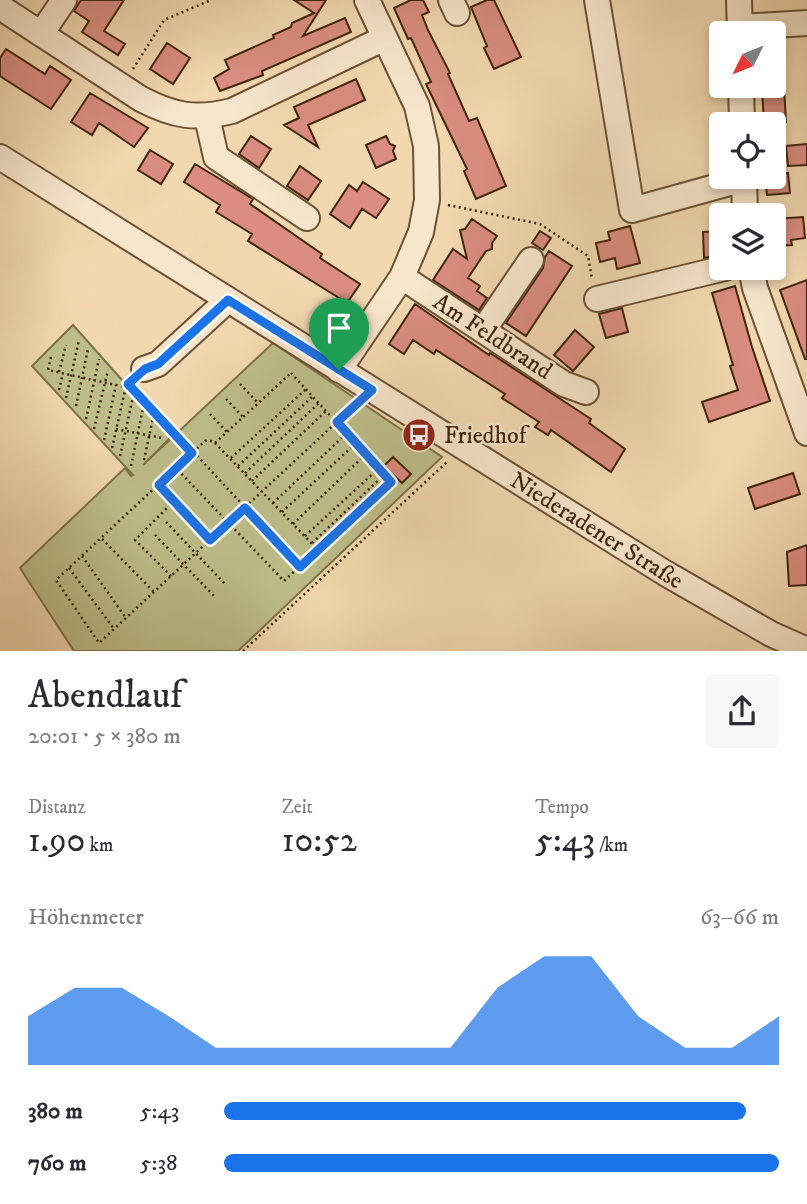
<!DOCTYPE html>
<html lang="de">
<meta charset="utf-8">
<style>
body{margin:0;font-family:"IM FELL DW Pica",serif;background:#f7f7f7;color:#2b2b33;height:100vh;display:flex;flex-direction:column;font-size:26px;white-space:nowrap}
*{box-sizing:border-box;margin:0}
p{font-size:23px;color:#7c7c81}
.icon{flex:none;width:38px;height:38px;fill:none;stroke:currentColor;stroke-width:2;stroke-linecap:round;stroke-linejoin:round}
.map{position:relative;height:651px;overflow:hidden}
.drawer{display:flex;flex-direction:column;background:#fff;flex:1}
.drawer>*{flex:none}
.needle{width:46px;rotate:227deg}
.buttons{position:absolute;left:709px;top:21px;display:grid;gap:14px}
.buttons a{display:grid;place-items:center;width:77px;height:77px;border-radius:7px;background:#fff;box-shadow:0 4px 10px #0003;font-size:35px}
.pin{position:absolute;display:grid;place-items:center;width:60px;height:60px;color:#fff;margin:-72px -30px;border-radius:50% 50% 50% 0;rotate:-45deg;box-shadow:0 0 7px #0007}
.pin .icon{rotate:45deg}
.round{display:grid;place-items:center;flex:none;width:74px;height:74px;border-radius:7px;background:#f7f7f7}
.head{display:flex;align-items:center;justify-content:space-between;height:119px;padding:0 28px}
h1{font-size:38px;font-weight:600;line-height:52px}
.metrics{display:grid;grid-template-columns:repeat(3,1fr);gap:10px;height:119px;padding:7px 28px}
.metrics div{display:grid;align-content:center}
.metrics b{font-size:35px;font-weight:600}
.metrics small{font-size:19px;font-weight:400}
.metrics p{font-size:19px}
.chart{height:196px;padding:14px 28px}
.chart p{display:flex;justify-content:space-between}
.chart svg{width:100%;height:126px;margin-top:7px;fill:#1a73e8;opacity:.7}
ul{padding:0 28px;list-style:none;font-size:23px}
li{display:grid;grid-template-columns:112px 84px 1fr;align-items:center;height:52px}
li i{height:18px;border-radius:9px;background:#1a73e8}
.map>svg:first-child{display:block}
.green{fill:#bdbe8a;stroke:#7f714b;stroke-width:2}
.building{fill:#da8d80;stroke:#41240c;stroke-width:2}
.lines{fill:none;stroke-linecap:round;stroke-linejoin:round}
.minor-casing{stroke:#6d5135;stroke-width:28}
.path{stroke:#41240c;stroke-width:2.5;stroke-dasharray:2 3.5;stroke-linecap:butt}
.minor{stroke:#f7e6cc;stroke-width:24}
.route-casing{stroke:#fff;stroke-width:14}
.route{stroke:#1a73e8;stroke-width:9}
.labels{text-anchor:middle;stroke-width:5;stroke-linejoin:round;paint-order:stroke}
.street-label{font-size:24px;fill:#41240c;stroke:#f7e6cc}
.poi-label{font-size:24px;fill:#41240c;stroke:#f7e6cc;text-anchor:start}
</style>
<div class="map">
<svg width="807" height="651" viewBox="0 0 807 651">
<rect width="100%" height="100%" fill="#f2d8b0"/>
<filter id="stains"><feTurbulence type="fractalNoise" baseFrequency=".00286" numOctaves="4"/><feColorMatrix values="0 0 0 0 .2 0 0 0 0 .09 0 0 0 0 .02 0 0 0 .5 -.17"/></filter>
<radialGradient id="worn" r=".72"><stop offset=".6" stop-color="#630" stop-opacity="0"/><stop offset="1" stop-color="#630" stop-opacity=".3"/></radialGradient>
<!-- green -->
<path class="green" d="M73,325L172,436L143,465L273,343L442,457L238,651H74L20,568L125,468L131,476L133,475L32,366Z"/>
<!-- building -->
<path class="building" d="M81,0H124L104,31L125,44L118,55L82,32L89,21L74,11Z
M294,0H326L303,36L345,18L351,32L262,71L263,75L220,91L214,78L229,69L225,60L274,38L273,35L291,27L292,23L314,13Z
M411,0H423L429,12L422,15L428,30L450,73L448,74L469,121L477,118L506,186L476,199L464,171L467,169L426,84L431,82L411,38L408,39L394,8Z
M487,0H494L521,57L494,69L484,48L487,46L471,7Z
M167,43L190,58L173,84L150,69Z
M6,49L45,74L50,66L71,80L51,109L0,76V58Z
M356,79L365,100L308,125L318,147L284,125L299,118L294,107Z
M784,87L786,122L764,124L762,88Z
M90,93L148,128L134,147L99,123L92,135L71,122Z
M251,136L271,149L259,168L239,154Z
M386,136L390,144L395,146L393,151L396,159L376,168L366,145Z
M807,144V165L788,166L786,146Z
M150,150L173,164L161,184L138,170Z
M195,164L253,199L250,204L322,254L320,258L360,284L347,303L248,241L252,234L216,212L220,205L184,182Z
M300,166L321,181L308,200L287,186Z
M788,173L790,193L767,195L765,177Z
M363,182L389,199L376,218L362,209L350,228L330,214L349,185L357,191Z
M803,217L805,238L791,240L792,245L775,246L774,219Z
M472,219L497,236L492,243V249L486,251L468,278L480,286L477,291L487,298L479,310L433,280L453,249L467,259L460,230L465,229Z
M630,226L640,263L617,269L615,258L600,262L596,243L610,240L608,232Z
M540,231L551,238L543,250L532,243Z
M721,231V254L704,258L703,232Z
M549,251L572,266L526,336L506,323L543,268L545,257Z
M807,280V359H805L780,290Z
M735,286L752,347L770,401L709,422L702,402L738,390L730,366L733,365L712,293Z
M415,304L489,355L490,353L591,419L589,423L625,449L611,472L551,430L548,435L535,427L539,422L502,398L505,394L436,350L434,354L413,340L404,354L389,344Z
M622,308L628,332L606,338L599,314Z
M575,330L594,347L573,371L554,355Z
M393,457L411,474L402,483L384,466Z
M793,473L800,494L755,509L748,488Z
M807,545V585L789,586L787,552Z"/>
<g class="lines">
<defs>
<path id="minor" d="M451,0L457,13
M597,0L632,210L744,179
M739,0L740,33
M0,7L141,99C174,116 195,120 232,111L385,38
M740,27L807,23
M41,34L64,0
M741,86L742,124
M207,117L216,157L307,218
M0,157L665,573L771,634L807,650
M744,177L745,215
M751,268L755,288L807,433
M402,277L564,384L586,392
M597,299L725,268
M484,329L531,260
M144,369L158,364L228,300
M339,370L402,277L421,232L427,200L426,146L417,106L367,0"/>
</defs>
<!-- minor casing -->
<use href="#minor" class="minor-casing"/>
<!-- path -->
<path class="path" d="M133,69L164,20L211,0
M448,205L540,224L588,256L592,279
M51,357L48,370L125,387
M59,372L66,345
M291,373L391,482L284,581L176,468L205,441L209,440L215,443Z
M130,383L300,567
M240,384L258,403
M59,390L63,373
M66,398L79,340
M226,399L243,417
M76,406L88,349
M210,414L227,432
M86,419L99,359
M94,429L108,370
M116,429L162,438
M104,440L116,385
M215,443L317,549
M112,448L126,386
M120,456L133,397
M231,458L306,389
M144,460L153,418
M131,466L143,408
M238,466L312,397
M176,468L56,580L99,643L356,404
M245,473L319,403
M252,481L326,411
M159,485L210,540
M273,503L347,433
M282,512L356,443
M166,522L226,585
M293,524L366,454
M155,535L216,598
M305,536L379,468
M102,539L154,592
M312,543L385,474
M82,556L126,618
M69,568L114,629
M171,576L135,540L174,501
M243,651L447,462"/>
<!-- minor -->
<use href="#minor" class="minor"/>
</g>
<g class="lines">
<defs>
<path id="route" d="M228,300L372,390L337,422L391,482L300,567L245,508L210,540L159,485L192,453L128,384L145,369L158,364Z"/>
</defs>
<!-- route casing -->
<use href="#route" class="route-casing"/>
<!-- route -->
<use href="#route" class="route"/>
</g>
<!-- icons -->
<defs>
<symbol id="bus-disc" viewBox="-11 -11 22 22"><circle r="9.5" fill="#8f2418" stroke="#f7e6cc"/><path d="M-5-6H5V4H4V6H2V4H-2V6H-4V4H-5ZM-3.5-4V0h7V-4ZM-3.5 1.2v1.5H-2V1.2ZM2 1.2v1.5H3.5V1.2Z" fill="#fff"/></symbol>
</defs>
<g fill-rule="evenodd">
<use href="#bus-disc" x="400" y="416" width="38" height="38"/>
</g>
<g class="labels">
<!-- street labels -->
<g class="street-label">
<text transform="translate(493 336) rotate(33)" y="8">Am Feldbrand</text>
<text transform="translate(597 530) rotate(32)" y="8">Niederadener Straße</text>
</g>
<!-- poi labels -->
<g class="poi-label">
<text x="444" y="443">Friedhof</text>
</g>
</g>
<rect width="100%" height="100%" filter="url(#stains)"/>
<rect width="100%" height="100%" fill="url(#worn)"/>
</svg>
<div class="buttons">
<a><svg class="needle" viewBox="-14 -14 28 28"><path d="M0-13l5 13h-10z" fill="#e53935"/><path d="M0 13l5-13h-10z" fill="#7c7c81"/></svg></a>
<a><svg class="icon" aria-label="locate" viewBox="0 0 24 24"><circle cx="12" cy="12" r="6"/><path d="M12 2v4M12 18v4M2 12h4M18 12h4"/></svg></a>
<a><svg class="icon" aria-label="layers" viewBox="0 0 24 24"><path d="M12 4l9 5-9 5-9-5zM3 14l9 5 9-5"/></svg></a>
</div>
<div class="pin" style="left:339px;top:370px;background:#1e9e55"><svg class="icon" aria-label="arrive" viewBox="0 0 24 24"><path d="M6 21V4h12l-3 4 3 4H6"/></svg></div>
</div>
<section class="drawer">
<div class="head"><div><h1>Abendlauf</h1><p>20:01 · 5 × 380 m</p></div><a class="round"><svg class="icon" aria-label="share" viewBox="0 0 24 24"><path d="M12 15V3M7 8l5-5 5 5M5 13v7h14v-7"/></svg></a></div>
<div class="metrics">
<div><p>Distanz</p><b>1.90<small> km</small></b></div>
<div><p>Zeit</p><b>10:52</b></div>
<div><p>Tempo</p><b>5:43<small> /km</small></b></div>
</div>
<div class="chart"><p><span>Höhenmeter</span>63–66 m</p>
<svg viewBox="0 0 160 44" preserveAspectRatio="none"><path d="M0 44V27L10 17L20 17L30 27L40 38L50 38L60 38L70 38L80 38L90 38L100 17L110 6L120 6L130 27L140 38L150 38L160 27V44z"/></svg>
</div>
<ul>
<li><b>380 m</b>5:43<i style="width:94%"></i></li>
<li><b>760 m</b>5:38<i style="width:100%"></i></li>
</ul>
</section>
